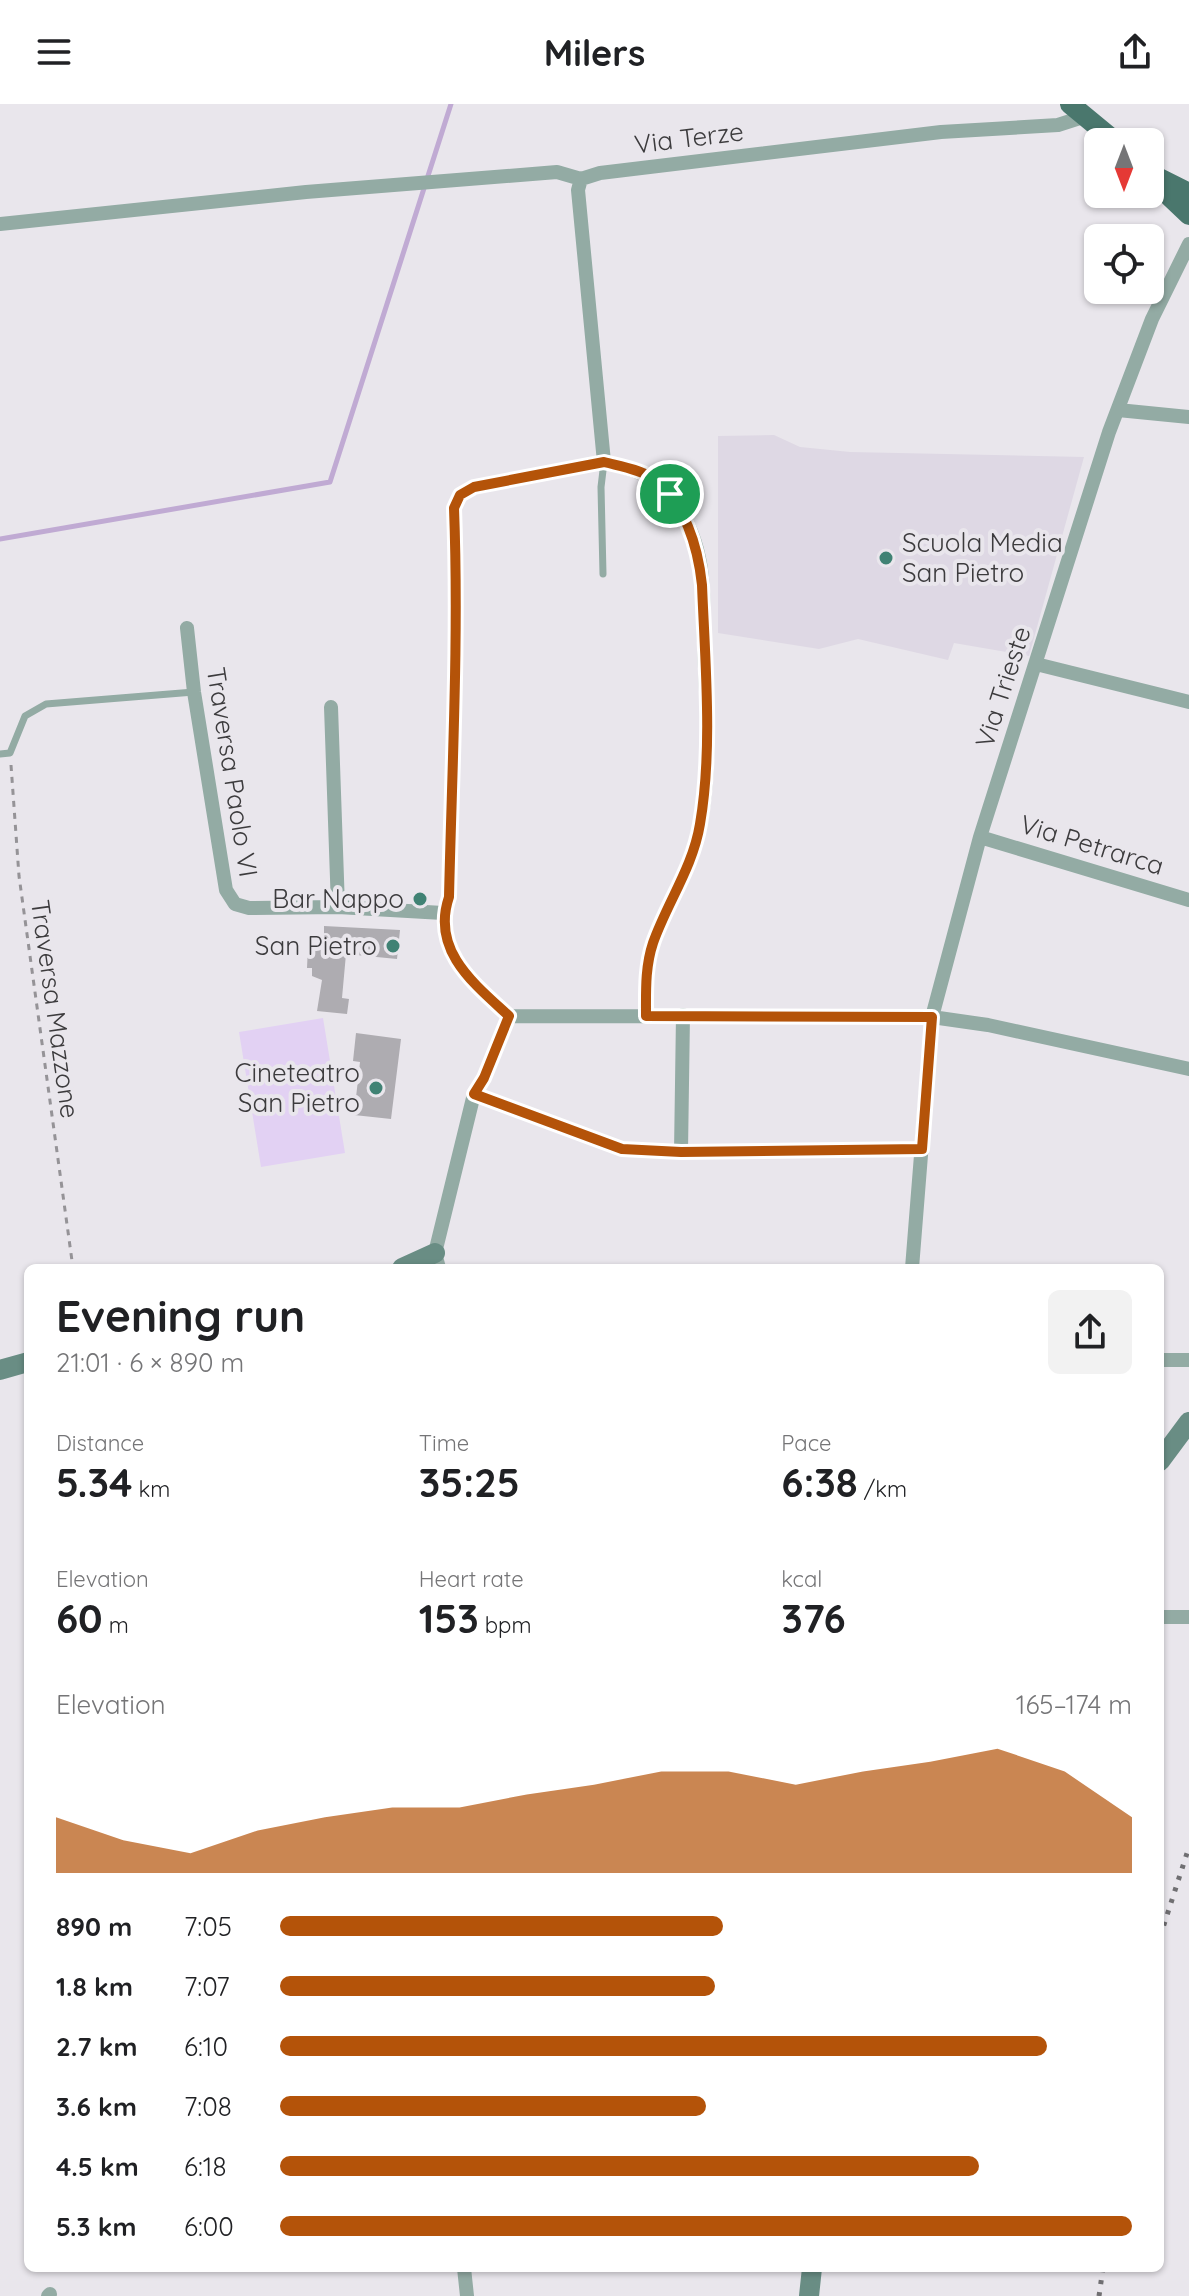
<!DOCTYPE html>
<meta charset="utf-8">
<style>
body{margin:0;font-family:Quicksand,sans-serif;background:#f2f2f2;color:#202124;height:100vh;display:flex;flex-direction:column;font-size:30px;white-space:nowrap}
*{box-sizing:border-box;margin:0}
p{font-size:26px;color:#757577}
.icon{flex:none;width:44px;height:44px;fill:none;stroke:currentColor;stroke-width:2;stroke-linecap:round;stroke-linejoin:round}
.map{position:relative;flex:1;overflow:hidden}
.sheet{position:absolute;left:24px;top:1160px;width:1140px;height:1008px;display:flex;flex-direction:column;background:#fff;border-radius:12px;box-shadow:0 2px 6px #0004}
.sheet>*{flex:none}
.needle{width:52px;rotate:180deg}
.controls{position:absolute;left:1084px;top:24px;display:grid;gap:16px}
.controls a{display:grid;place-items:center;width:80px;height:80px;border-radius:12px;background:#fff;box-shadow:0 2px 6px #0004;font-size:40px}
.pin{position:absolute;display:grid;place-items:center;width:68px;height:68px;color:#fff;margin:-34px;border:4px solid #fff;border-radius:50%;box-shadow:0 2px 8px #0007}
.round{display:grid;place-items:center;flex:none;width:84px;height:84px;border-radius:12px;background:#f2f2f2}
.head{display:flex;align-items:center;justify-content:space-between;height:136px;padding:0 32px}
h1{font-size:44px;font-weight:800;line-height:60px}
.stats{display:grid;grid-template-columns:repeat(3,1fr);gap:12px;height:136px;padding:8px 32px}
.stats div{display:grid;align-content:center}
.stats b{font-size:40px;font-weight:800}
.stats small{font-size:22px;font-weight:400}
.stats p{font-size:22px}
.chart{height:224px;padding:16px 32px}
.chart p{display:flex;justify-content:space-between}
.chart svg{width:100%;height:144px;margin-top:8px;fill:#b45309;opacity:.7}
ul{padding:0 32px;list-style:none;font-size:26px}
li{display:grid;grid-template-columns:128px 96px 1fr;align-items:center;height:60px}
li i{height:20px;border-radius:10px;background:#b45309}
header{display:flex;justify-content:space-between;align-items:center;height:104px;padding:0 32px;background:#fff;font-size:36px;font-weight:800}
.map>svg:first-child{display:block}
.built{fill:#ded8e4}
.green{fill:#e2d1f3}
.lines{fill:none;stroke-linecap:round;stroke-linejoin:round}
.stream{stroke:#c0aad3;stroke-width:5}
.building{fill:#aeacb1}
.path{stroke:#959397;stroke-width:3;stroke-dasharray:6 6;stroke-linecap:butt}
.lane{stroke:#93aba4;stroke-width:7}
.street{stroke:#93aba4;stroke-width:14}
.secondary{stroke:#698d84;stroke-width:20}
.primary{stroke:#4a776d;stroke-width:20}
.rail{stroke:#706f72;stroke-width:5;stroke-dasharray:4 8;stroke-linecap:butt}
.route-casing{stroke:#fff;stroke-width:16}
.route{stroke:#b45309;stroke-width:10}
.poi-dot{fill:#408274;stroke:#e9e6ec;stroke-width:3}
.labels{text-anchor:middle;stroke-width:8;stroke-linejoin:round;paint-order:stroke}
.street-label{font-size:26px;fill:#3c3b3d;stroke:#e9e6ec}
.poi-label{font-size:26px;fill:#3c3b3d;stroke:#e9e6ec;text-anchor:end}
</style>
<header><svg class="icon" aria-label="menu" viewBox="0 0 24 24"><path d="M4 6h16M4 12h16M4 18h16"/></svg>Milers<svg class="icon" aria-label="share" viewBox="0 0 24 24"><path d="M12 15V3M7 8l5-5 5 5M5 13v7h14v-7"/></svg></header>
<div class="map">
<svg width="1189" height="2192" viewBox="0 0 1189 2192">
<rect width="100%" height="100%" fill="#e9e6ec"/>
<!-- built -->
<path class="built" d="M774,331L800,343L850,348L1084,353L1029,552L954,539L948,556L858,535L819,545L718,529V332Z"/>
<!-- green -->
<path class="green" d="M323,914L345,1049L261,1063L239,928Z"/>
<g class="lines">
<!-- stream -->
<path class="stream" d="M0,435L330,378L451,0"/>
</g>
<!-- building -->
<path class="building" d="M324,822L400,826L397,855L346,850L342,894L349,895L347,910L317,907L322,876L312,872V864H307L308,842H324Z
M356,929L401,935L391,1015L354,1011L360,958L353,957Z"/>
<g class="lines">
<!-- path -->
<path class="path" d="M11,661L19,772L73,1164"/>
<!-- lane -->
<path class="lane" d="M603,470L601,383L604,358
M0,650L10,649L25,612L46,600L194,588"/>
<!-- street -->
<path class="street" d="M0,120L306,88L557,68L581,75
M1118,306L1189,313
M604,358L578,86L581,75L600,69L941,28L1058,21L1086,12
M187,524L194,588L226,786L235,800L249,804L338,803L443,809
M1036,560L1189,598
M331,603L338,803
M980,733L1189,796
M646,912C646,887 645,864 653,840C667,799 692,764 700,721C712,663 706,599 704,539C703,512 705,482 699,454C695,433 683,405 668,389C651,370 629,364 604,358L474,383L460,391L454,404C459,533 452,663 449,793C431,846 473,879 509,912L932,913L988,921L1189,965
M474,990L622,1045L681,1048L922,1045
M681,1048L683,911
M439,1164L435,1149L474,990L484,974L509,912
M912,1164L932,913L980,733L1109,328L1152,215L1189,140
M1160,1256H1189
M1160,1513H1189
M464,2164L467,2192
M48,2192L50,2190"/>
<!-- secondary -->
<path class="secondary" d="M402,1164L435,1149
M0,1266L28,1258
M1160,1357L1189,1318
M809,2192L812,2164"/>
<!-- primary -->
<path class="primary" d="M1070,0L1116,38
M1157,73L1189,89
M1160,76L1170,93L1189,111"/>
<!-- rail -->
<path class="rail" d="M1160,1833L1189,1743
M1099,2192L1103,2164"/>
</g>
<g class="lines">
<defs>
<path id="route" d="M604,358C619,362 639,365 652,374C685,398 698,443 702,481C705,557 713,645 700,720C693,763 667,799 653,839C645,863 646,887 646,912L932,913L922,1045L681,1048L622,1045L474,990L484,974L509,912C473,879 431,846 449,793C452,663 459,533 454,404L460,391L474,383Z"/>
</defs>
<!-- route casing -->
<use href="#route" class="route-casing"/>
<!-- route -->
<use href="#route" class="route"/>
</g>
<!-- markers -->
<g class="poi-dot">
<circle cx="886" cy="454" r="8"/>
<circle cx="420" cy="795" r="8"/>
<circle cx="393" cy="842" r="8"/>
<circle cx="376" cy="984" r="8"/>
</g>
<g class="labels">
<!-- street labels -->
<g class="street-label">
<text transform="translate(689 34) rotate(-7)" y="9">Via Terze</text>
<text transform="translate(1003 583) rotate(-72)" y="9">Via Trieste</text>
<text transform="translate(232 668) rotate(81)" y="9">Traversa Paolo VI</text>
<text transform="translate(1092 741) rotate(17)" y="9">Via Petrarca</text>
<text transform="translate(55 905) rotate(82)" y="9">Traversa Mazzone</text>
</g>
<!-- poi labels -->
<g class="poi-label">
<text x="902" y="448" text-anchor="start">Scuola Media<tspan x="902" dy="30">San Pietro</tspan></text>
<text x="404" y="804">Bar Nappo</text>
<text x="377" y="851">San Pietro</text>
<text x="360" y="978">Cineteatro<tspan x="360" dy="30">San Pietro</tspan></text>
</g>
</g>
</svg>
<div class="controls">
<a><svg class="needle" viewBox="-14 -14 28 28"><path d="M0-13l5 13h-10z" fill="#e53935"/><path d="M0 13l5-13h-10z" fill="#757577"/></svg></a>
<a><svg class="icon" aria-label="locate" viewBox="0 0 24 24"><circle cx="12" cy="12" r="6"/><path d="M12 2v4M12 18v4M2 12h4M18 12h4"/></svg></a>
</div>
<div class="pin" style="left:670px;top:390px;background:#1e9e55"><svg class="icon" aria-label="arrive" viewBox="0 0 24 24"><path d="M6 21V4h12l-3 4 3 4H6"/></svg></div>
<section class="sheet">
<div class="head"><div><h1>Evening run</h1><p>21:01 · 6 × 890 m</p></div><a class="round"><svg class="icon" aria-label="share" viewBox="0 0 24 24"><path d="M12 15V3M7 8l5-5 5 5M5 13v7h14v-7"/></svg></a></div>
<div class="stats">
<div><p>Distance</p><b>5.34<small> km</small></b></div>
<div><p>Time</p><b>35:25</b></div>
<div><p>Pace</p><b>6:38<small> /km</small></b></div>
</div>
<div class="stats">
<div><p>Elevation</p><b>60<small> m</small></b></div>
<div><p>Heart rate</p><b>153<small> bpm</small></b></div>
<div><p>kcal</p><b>376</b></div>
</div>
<div class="chart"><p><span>Elevation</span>165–174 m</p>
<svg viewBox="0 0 160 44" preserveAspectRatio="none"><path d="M0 44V27L10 34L20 38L30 31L40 27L50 24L60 24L70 20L80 17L90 13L100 13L110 17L120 13L130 10L140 6L150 13L160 27V44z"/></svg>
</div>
<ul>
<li><b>890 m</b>7:05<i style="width:52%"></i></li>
<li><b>1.8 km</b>7:07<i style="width:51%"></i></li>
<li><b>2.7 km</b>6:10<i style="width:90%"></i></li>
<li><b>3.6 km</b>7:08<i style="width:50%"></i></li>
<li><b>4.5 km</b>6:18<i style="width:82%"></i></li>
<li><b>5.3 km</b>6:00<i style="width:100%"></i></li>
</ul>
</section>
</div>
